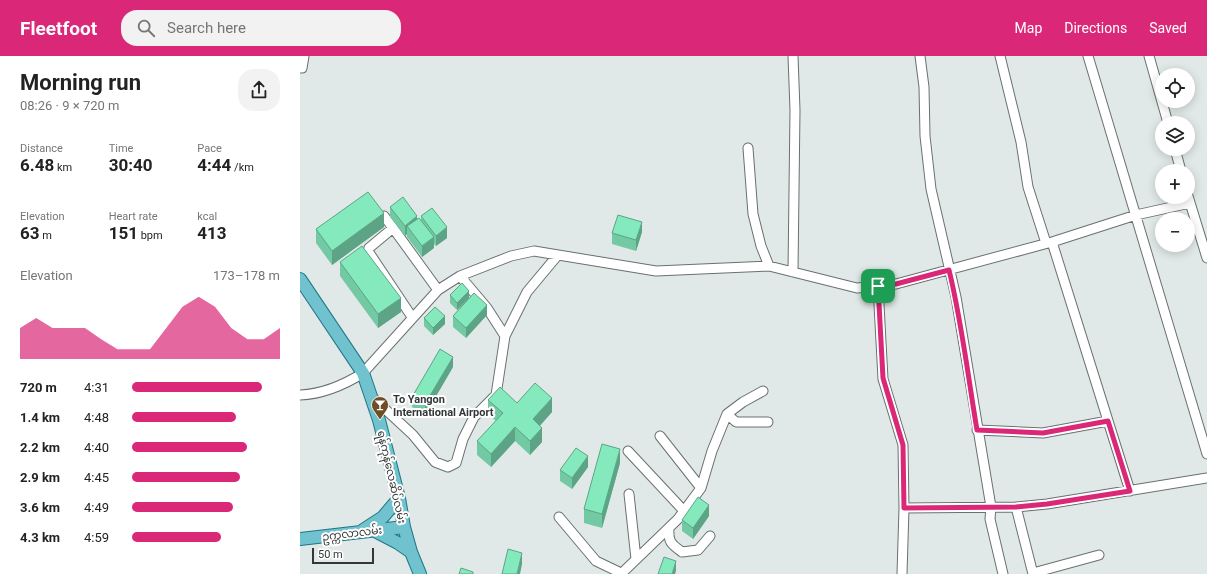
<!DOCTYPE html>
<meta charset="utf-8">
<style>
body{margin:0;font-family:Roboto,"Noto Sans Myanmar",sans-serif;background:#f2f2f2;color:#222;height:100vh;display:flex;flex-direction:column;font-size:15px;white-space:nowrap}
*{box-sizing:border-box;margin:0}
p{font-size:13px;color:#767676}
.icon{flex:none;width:22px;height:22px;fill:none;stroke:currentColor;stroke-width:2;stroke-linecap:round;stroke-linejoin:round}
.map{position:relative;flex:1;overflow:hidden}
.details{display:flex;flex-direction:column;background:#fff;width:300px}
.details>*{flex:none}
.fabs{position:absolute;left:855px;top:12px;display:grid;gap:8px}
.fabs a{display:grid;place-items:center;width:40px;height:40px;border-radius:50%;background:#fff;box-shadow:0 2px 10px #0003;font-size:20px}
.scale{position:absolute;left:12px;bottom:10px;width:62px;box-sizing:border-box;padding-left:4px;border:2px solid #343737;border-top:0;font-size:11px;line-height:14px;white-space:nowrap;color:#343737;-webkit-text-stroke:3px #fff;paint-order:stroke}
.pin{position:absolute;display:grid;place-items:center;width:34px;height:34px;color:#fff;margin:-17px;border-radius:8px;box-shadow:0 2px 6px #0006}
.round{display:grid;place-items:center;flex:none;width:42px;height:42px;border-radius:16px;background:#f2f2f2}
.summary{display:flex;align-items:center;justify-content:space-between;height:68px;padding:0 20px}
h1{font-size:22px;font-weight:700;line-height:30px}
.metrics{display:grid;grid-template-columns:repeat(3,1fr);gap:6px;height:68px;padding:4px 20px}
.metrics div{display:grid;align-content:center}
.metrics b{font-size:17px;font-weight:700}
.metrics small{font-size:11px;font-weight:400}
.metrics p{font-size:11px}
.chart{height:112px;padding:8px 20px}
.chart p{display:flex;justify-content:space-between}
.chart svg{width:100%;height:72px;margin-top:4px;fill:#db2777;opacity:.7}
ul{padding:0 20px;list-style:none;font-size:13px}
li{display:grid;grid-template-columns:64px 48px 1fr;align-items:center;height:30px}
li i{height:10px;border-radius:5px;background:#db2777}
header{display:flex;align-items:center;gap:24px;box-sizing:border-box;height:56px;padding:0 20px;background:#db2777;color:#fff}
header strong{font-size:19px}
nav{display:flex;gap:22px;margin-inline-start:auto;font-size:14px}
.search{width:280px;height:36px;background:#f2f2f2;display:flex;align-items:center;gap:10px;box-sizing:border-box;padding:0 14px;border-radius:16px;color:#767676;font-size:15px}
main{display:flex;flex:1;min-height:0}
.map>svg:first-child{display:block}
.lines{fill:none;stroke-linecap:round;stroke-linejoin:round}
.minor-casing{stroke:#697170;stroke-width:11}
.major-casing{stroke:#1d7784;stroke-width:14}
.minor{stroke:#fff;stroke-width:9}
.major{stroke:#70c2ce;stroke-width:12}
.wall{fill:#72c9a3}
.shaded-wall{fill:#5ca485}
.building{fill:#84eabe;stroke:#5ca485}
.route-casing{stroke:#fff;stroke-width:8}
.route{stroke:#db2777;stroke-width:5}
.labels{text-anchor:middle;stroke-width:4;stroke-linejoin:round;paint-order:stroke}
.poi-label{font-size:11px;font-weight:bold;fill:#343737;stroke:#fff;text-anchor:start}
.street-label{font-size:11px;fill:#343737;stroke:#fff}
</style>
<header>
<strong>Fleetfoot</strong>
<div class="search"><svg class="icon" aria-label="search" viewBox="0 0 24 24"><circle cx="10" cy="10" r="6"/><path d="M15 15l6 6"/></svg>Search here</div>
<nav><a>Map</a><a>Directions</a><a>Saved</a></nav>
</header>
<main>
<section class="details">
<div class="summary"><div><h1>Morning run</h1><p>08:26 · 9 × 720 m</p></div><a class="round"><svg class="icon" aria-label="share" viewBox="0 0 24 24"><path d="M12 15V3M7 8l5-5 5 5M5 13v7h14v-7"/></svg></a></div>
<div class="metrics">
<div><p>Distance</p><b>6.48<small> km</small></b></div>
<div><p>Time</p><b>30:40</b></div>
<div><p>Pace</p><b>4:44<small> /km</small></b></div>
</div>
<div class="metrics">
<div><p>Elevation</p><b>63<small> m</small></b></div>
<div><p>Heart rate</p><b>151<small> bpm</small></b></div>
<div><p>kcal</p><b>413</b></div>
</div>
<div class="chart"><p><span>Elevation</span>173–178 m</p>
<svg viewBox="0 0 160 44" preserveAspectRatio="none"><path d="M0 44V25L10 19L20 25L30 25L40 25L50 32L60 38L70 38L80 38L90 25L100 12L110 6L120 12L130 25L140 32L150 32L160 25V44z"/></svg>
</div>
<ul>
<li><b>720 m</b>4:31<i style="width:88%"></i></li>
<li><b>1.4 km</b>4:48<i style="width:70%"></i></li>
<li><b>2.2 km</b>4:40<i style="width:78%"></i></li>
<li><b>2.9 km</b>4:45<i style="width:73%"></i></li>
<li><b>3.6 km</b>4:49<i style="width:68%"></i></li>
<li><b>4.3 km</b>4:59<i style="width:60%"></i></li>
</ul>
</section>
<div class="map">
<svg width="907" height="518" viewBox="0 0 907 518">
<rect width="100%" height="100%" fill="#e1e9e8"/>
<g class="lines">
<defs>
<path id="minor" d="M493,0L495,54L493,216
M620,0L624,31L625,80L631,133L656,241L691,451L690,463L703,518
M700,0L721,86L728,131L746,187
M788,0L907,398
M849,0L868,67
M0,12H2L4,0
M448,92L453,158L461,190L469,210
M875,93L881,115
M888,140L907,202
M84,160L93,172
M752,186L830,435
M160,220L187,252L205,280
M578,230L583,323L603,389L604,452L602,518
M112,261L68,195L69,192L93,172L138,234
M0,339C23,338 44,329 63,317L138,234L160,220L211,200L234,195L356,215L469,210L557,232L596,228L752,186L836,159L890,147
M72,341L113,379L135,406L148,411L156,407L163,383L174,361L196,339L205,280L227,236L257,200
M427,358L436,366H468
M677,374L743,377L808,365
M360,380L401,432
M328,395L384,455
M329,438L336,503
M604,452L716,451
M259,461L296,505L321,517
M369,472C368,486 371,488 382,496L398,494L410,480
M733,517L799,499
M321,518L378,463L401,432L412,395L427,358L443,346L463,335
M733,518L716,451L747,448L907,422"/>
<path id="major" d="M0,223L63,317L79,364L99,442L104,471L111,496L120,518
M63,474L83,461L99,442
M73,474L98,487L111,496
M0,483L104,471"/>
</defs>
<!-- minor casing -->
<use href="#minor" class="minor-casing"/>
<!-- major casing -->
<use href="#major" class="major-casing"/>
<!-- minor -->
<use href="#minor" class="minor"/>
<!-- major -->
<use href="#major" class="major"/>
</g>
<!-- wall -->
<path class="wall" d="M90,151L121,164V160L147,182L136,190L134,188V192L122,201L107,181V178L105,180L90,161Z
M84,171L32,209L16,187V173Z
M342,176L336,195L312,188V177Z
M40,206L101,256L78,272L40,220Z
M150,239L169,242L187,259L166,282L153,271V260L168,243L157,254L150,247Z
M124,262L145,268L133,279L124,270Z
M153,311L125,359L112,351V341Z
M188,344L217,347L252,356L240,370L242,386L230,399L215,385L191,411L177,399V385L196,365L188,358Z
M320,407L302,472L284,467V453Z
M288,411L272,433L260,425V414Z
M409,460L393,483L382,475V464Z"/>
<!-- shaded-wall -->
<path class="shaded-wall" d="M84,157V171L32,209V195Z
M117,160V171L107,170V178L105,180V170Z
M342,166V176L336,195V184Z
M147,171V182L136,190V180Z
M134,181V192L122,201V190Z
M169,235V242L157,254V247Z
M101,242V256L78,272V258Z
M187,249V259L166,282V272Z
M145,260V268L133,279V272Z
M153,301V311L125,359V348Z
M252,342V356L233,377V363Z
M215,371V385L191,411V398Z
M242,372V386L230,399V385Z
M320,393V407L302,472V458Z
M288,400V411L272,433V422Z
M409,449V460L393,483V472Z
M222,497V508L220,518H217Z
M376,505V515L375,518H372Z"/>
<!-- building -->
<path class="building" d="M68,136L84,157L32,195L16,173Z
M103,141L117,160L105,170L90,151Z
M132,152L147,171L136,180L121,160Z
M318,159L342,166L336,184L312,177Z
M119,162L134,181L122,190L107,170Z
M62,190L101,242L78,258L40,206Z
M162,227L169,235L157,247L150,239Z
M174,237L187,249L166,272L153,260Z
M135,251L145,260L133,272L124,262Z
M140,293L153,301L125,348L112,341Z
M235,327L252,342L233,363L242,372L230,385L215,371L191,398L177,385L203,357L188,344L200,331L217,347Z
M302,388L320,393L302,458L284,453Z
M276,392L288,400L272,422L260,414Z
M398,441L409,449L393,472L382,464Z
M208,493L222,497L217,518H202Z
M364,501L376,505L372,518H358Z
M161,512L173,516V518H159Z"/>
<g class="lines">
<defs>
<path id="route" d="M649,214C662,267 668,321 677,374L743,377L808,365L830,435L747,448L716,451L604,452L603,389L583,322L578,230L596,228Z"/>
</defs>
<!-- route casing -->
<use href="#route" class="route-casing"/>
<!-- route -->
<use href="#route" class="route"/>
</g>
<!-- icons -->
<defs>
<symbol id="bar-pin" viewBox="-11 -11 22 30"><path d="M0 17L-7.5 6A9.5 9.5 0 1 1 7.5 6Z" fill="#6f4e25" stroke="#fff"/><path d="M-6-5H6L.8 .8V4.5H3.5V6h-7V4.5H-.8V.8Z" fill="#fff"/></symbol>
</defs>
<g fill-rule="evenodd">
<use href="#bar-pin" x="70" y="339" width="20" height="27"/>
</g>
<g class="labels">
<!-- poi labels -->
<g class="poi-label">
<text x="93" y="347">To Yangon<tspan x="93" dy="13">International Airport</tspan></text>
</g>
<!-- street labels -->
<g class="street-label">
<text transform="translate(92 421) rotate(77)" y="4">ရန်ကုန်လေဆိပ်လမ်း</text>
<text transform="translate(52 477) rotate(-7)" y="4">ဥက္ကလာလမ်း</text>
</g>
</g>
</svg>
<div class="fabs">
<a><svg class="icon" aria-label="locate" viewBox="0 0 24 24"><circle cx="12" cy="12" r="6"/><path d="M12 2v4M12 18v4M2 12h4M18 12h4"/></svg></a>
<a><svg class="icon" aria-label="layers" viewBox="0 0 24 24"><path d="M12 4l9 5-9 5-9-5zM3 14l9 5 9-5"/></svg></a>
<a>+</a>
<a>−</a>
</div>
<div class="scale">50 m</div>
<div class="pin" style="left:578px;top:230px;background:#1e9e55"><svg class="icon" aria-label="arrive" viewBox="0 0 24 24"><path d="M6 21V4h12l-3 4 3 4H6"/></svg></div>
</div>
</main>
